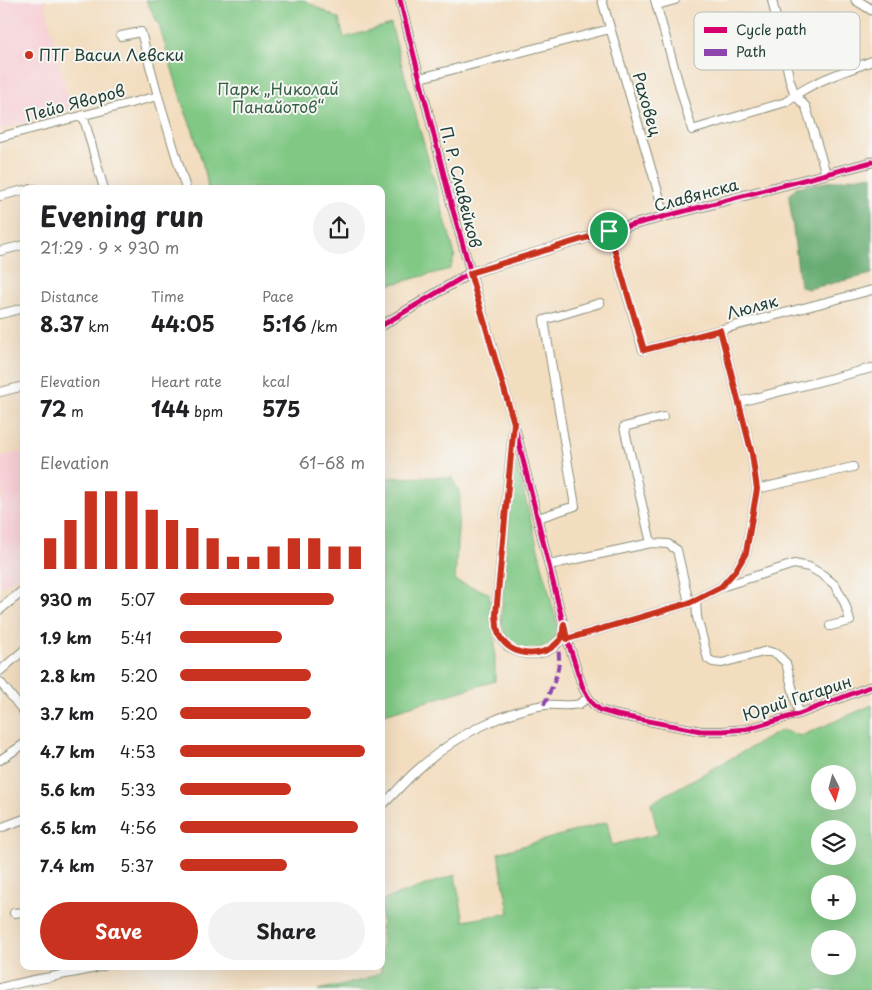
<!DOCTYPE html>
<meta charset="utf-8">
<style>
body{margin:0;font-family:"Playpen Sans",sans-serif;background:#f2f2f2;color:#202124;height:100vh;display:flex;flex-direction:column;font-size:19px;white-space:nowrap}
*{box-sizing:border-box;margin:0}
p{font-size:16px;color:#757577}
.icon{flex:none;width:28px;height:28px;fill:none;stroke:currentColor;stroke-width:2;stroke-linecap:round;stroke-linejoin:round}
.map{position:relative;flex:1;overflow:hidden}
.side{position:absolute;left:20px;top:185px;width:365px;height:785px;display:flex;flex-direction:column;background:#fff;border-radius:10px;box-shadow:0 5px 20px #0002}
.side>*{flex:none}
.needle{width:32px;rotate:174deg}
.controls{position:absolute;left:811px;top:765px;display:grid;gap:10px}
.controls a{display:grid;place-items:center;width:45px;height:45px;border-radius:50%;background:#fff;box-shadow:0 5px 20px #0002;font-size:25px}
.pin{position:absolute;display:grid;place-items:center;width:42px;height:42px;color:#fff;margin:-21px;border:2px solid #fff;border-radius:50%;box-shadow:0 1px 5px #0007}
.round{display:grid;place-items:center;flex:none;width:52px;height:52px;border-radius:26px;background:#f2f2f2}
.head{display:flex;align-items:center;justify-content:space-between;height:85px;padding:0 20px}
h1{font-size:28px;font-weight:700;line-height:38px}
.metrics{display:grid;grid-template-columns:repeat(3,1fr);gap:8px;height:85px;padding:5px 20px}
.metrics div{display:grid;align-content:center}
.metrics b{font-size:21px;font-weight:700}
.metrics small{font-size:14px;font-weight:400}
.metrics p{font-size:14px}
.chart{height:140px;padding:10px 20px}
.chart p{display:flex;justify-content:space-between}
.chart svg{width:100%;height:90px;margin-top:5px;stroke:#c8321e;stroke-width:6}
.cta{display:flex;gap:10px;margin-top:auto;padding:10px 20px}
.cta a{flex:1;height:58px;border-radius:30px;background:#c8321e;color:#fff;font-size:20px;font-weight:700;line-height:58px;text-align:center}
.cta a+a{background:#f2f2f2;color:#202124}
ul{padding:0 20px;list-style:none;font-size:16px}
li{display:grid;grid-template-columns:80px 60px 1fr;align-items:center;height:38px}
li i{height:12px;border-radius:6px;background:#c8321e}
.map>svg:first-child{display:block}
.built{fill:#f7cfd5}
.green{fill:#80c884;stroke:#50825c;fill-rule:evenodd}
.forest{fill:#68ac72;stroke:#447453}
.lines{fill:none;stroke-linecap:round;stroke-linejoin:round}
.minor-casing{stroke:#898d7a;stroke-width:10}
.tertiary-casing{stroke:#898d7a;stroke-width:11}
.minor{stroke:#fff;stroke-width:8}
.tertiary{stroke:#fff;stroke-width:9}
.quiet{stroke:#8e44ad;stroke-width:4;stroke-dasharray:8 4;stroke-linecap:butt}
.cycleway-casing{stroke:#f6f6f2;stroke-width:8}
.cycleway{stroke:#d6006c;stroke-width:5}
.route-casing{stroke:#fff;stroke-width:10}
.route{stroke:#c8321e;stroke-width:6}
.poi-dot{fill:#c8321e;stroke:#f6f6f2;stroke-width:2}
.labels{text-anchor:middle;stroke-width:4;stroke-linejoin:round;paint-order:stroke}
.poi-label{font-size:16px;fill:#1f3d34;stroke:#f6f6f2;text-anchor:start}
.park-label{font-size:16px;fill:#376048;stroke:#f6f6f2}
.street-label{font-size:16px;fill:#1f3d34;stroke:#f6f6f2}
.key{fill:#f6f6f2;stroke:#b6beb9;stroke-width:1}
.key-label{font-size:14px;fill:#1f3d34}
</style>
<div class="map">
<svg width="872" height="990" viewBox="0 0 872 990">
<rect width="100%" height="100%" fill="#f6f6f2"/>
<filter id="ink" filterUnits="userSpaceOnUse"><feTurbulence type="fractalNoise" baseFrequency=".02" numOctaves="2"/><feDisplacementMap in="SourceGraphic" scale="10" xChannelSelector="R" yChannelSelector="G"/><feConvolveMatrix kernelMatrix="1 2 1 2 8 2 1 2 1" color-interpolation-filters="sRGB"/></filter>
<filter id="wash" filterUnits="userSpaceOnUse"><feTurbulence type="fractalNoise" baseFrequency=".0096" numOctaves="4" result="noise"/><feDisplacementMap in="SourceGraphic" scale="20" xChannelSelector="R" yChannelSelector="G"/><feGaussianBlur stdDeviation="1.12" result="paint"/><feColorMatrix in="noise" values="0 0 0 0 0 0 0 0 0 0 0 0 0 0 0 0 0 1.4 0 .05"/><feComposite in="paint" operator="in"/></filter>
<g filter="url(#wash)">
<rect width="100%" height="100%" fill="#f3ddbf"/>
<!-- built -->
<path class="built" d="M0,0H44L71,110L0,130Z
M24,451V571L0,588V499L3,498L0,485V457Z"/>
<!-- green -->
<path class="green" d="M146,0H304L339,19L344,38L391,24L401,62L455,255L450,269L381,287V189H208L206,176L193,131L183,106L159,25Z
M516,462L558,628C556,634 555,638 551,642C540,651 520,651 510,641C504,636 503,627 501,619L513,464Z
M441,477L452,478L460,494L455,581L489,593L495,644V681L381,715V478Z
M872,705V990H318L364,980L381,972L382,900L455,875L464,921L509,913L498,853L607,822L612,845L658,834L651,803L782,730L801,736ZM820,774H848V801H820ZM820,829H848V856H820ZM820,884H848V911H820ZM820,939H848V966H820Z"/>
<!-- forest -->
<path class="forest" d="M872,175V274L808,289L800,286L789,196L796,187Z"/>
</g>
<g filter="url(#ink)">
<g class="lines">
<defs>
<path id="minor" d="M400,0L452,207L514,423L567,639L583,688L588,697L593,704L600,710L617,715L701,731H722L747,729L799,714L872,686
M602,0L665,216
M655,0L692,130L786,102C812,81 841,73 872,61
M772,0L790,81L795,95L806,107L826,174
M657,5L675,0
M121,36L141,32L158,96L186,189
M420,78L610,29
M83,115L104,189
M0,137L158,96
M31,189H34
M0,196L24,190
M609,231L643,350L872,290
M0,251L24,245
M0,314L24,308
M720,330L752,454L757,489L746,553L736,570L722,586
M0,392L24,386
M739,402L872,368
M513,430L496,614C497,621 496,631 500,637C511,657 543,660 558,643C559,641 562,638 562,636C563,634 563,631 563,629
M757,489L853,467
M538,518L575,506L544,320L600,303
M651,543L624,427L663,417
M549,565L651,543L668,544L677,550L689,603
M696,600L697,617L708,659L713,662L722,663L767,651L777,654L786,663L799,714
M567,639L689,603L721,587L794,564L809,567L823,575L836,586L845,604L850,621L830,626
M0,671L24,650
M0,682L24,712
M0,760L24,744
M381,806C393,796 402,784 414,773C436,753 462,734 490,722C506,715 527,707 545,705C556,704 569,707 579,704C583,702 585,700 588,697
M0,828L24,819
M14,913L24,912
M0,988C34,978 70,975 104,966"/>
<path id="tertiary" d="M856,0L872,10
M381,326L470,273L609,231L872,162
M0,609L24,590"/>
</defs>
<!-- minor casing -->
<use href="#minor" class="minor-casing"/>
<!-- tertiary casing -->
<use href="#tertiary" class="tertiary-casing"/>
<!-- minor -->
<use href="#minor" class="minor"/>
<!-- tertiary -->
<use href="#tertiary" class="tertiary"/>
<!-- quiet -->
<path class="quiet" d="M544,705C550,691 559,675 559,659C559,653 558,648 558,642"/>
<defs>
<path id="cycleway" d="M400,0L452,207L514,423L567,639L583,688L588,697L593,704L600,710L617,715L701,731H722L747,729L799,714L872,686
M381,326L470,273L609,231L872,162"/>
</defs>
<!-- cycleway casing -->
<use href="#cycleway" class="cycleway-casing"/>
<!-- cycleway -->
<use href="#cycleway" class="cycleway"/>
</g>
</g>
<g class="lines" filter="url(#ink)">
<defs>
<path id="route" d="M609,231L644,350L720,330L752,454L757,489L746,553L736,570L721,587L689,603L567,639L564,624C563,628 563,632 562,636C562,639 560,640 558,642C543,659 512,657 500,637C496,631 497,621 496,614L514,423L470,273Z"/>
</defs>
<!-- route casing -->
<use href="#route" class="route-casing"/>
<!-- route -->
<use href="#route" class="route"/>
</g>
<!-- markers -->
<circle class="poi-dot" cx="29" cy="55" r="5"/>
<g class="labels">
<!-- poi labels -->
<g class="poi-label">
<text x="39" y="61">ПТГ Васил Левски</text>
</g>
<!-- park labels -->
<g class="park-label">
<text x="278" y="95">Парк „Николай<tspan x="278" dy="18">Панайотов“</tspan></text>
</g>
<!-- street labels -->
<g class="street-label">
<text transform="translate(75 103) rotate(-15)" y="6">Пейо Яворов</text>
<text transform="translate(647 104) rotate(74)" y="6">Раховец</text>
<text transform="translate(461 187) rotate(76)" y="6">П. Р. Славейков</text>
<text transform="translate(696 195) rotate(-15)" y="6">Славянска</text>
<text transform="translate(752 307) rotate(-15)" y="6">Люляк</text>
<text transform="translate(797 698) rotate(-18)" y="6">Юрий Гагарин</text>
</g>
</g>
<!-- legend -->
<rect x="694" y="12" width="166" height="58" rx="8" class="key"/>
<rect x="704" y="27" width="23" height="6" fill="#d6006c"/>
<rect x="704" y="49" width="23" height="7" fill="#8e44ad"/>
<g class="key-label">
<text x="736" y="35">Cycle path</text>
<text x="736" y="57">Path</text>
</g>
</svg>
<div class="controls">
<a><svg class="needle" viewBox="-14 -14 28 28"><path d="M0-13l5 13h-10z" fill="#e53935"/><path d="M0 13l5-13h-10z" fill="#757577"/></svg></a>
<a><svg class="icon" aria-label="layers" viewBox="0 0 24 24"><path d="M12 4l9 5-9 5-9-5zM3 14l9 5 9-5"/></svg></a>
<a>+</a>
<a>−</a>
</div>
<div class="pin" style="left:609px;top:231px;background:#1e9e55"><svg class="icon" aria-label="arrive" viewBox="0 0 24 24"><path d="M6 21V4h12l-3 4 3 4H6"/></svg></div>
<section class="side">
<div class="head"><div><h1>Evening run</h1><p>21:29 · 9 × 930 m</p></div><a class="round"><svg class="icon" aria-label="share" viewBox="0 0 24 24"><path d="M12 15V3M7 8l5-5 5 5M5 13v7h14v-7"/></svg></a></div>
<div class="metrics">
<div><p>Distance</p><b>8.37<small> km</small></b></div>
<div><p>Time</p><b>44:05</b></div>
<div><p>Pace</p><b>5:16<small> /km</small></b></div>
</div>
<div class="metrics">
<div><p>Elevation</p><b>72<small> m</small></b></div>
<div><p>Heart rate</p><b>144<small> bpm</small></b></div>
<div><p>kcal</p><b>575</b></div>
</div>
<div class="chart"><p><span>Elevation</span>61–68 m</p>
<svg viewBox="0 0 160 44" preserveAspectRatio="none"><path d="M5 44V29M15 44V20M25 44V6M35 44V6M45 44V6M55 44V15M65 44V20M75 44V24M85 44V29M95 44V38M105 44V38M115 44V33M125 44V29M135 44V29M145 44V33M155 44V33"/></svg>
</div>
<ul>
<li><b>930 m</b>5:07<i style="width:83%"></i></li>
<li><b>1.9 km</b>5:41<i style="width:55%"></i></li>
<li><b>2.8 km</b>5:20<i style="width:71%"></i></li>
<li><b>3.7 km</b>5:20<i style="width:71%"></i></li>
<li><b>4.7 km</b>4:53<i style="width:100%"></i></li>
<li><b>5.6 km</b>5:33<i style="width:60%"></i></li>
<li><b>6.5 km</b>4:56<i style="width:96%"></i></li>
<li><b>7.4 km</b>5:37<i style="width:58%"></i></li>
</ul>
<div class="cta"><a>Save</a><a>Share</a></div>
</section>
</div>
